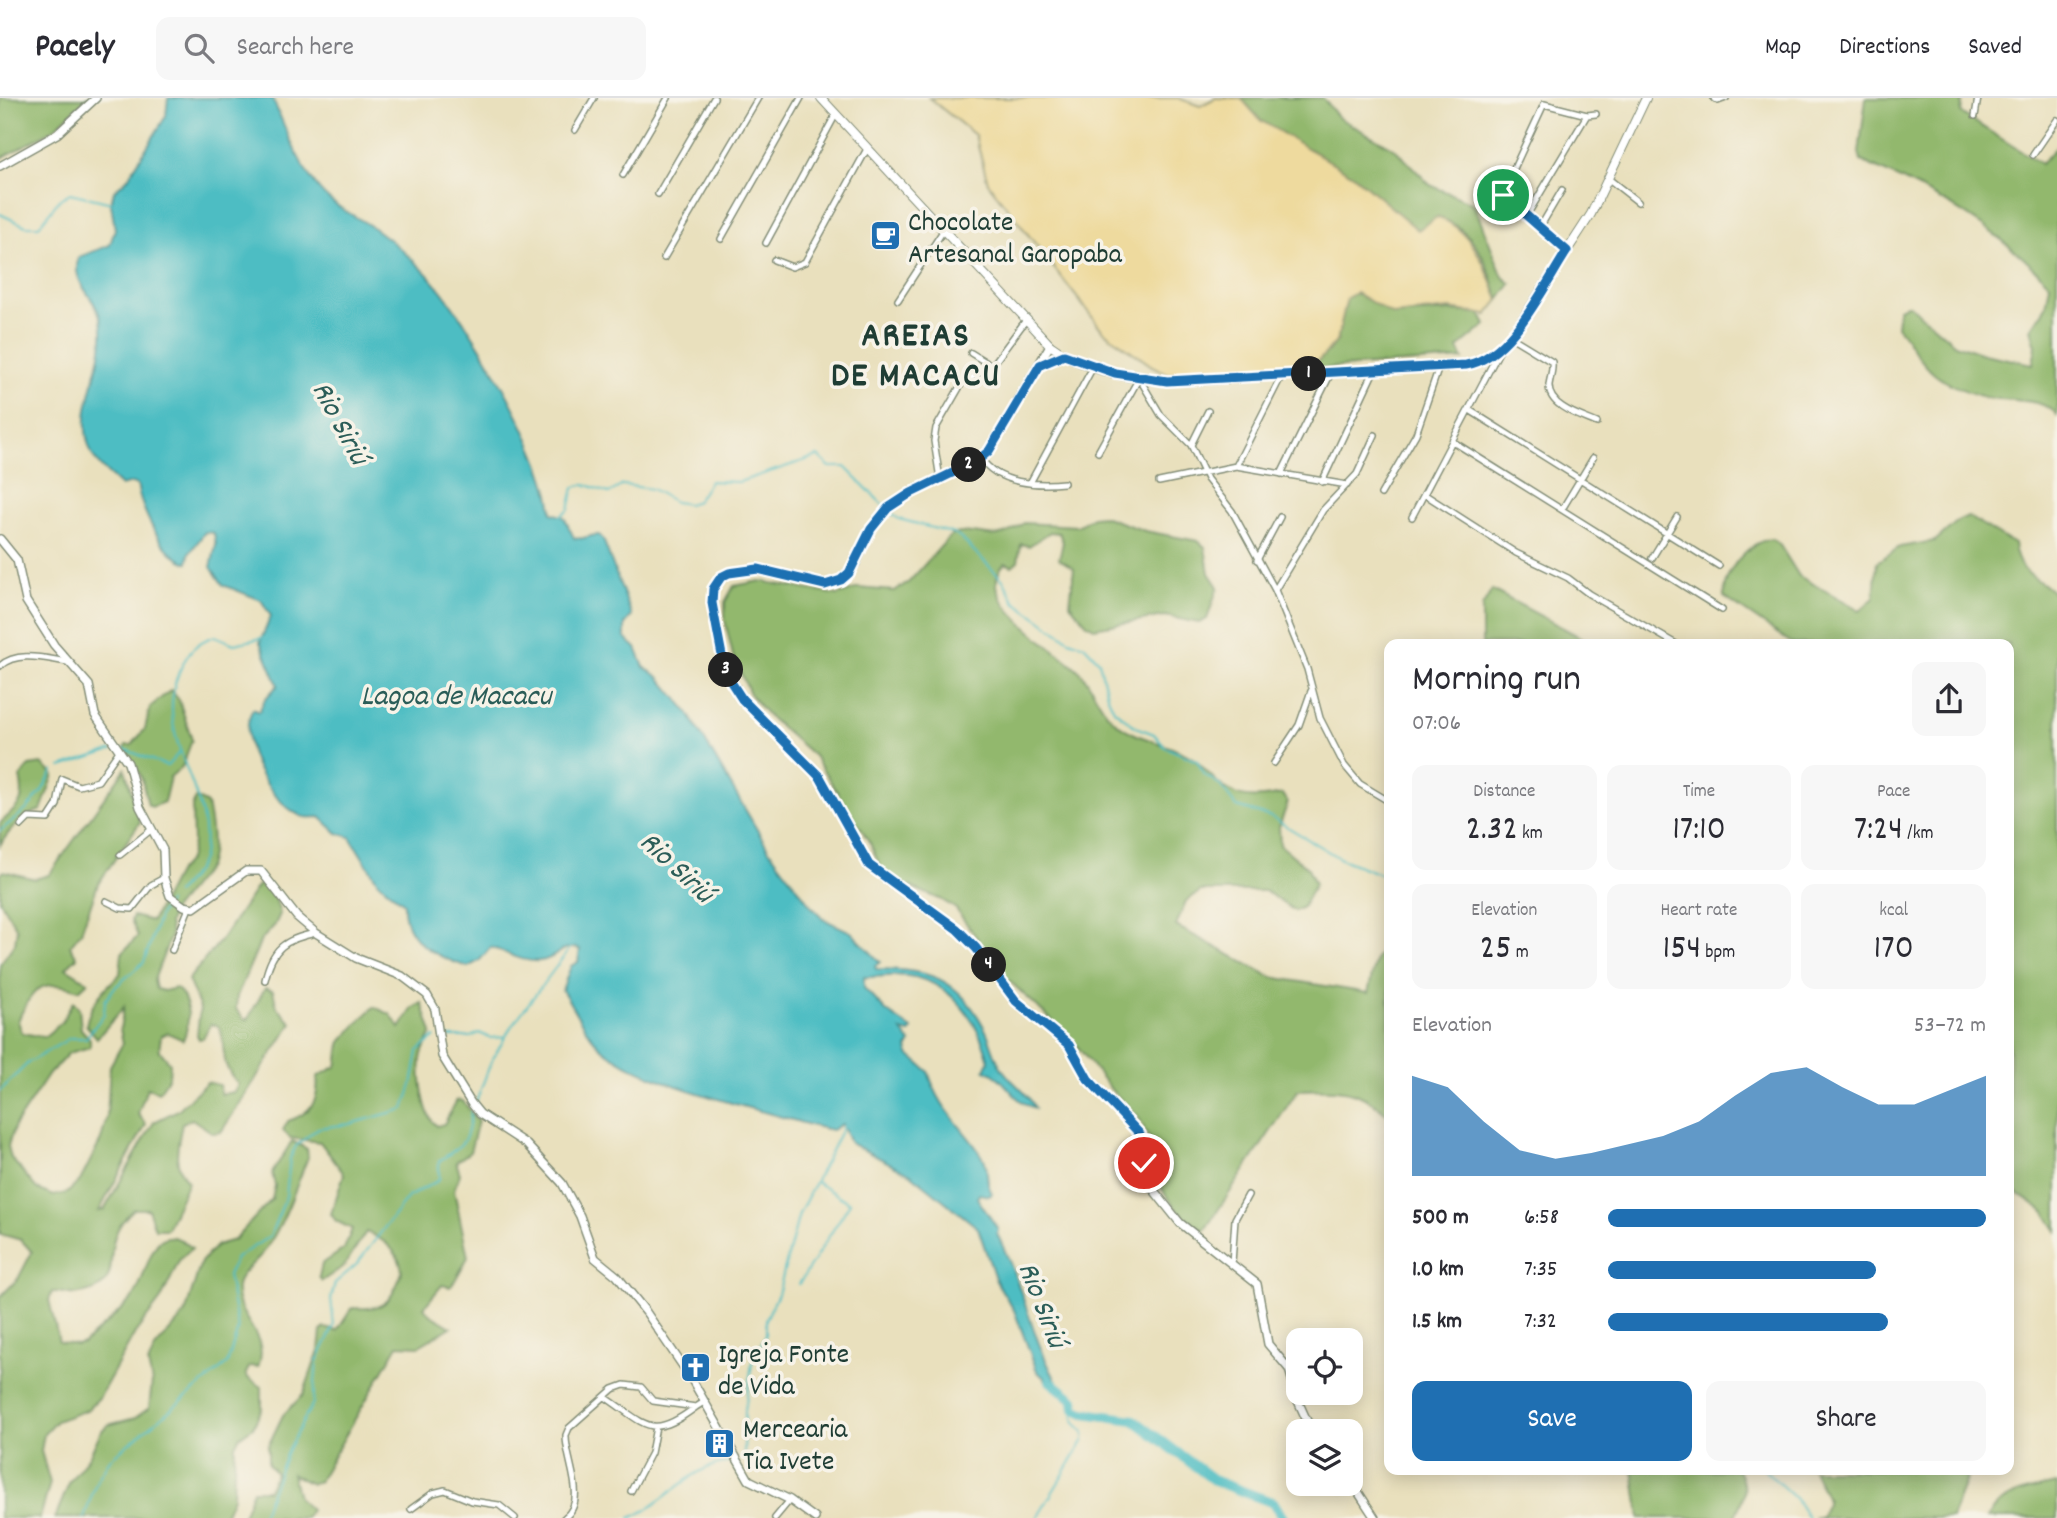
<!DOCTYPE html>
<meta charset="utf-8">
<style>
body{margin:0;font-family:Dekko,sans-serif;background:#f7f7f7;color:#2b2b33;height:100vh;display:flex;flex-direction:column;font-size:26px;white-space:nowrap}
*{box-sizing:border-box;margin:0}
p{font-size:23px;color:#7c7c81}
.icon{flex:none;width:38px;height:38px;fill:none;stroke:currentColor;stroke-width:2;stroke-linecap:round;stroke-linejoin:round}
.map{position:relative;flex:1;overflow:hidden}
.drawer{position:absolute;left:1384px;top:541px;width:630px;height:836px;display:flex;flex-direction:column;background:#fff;border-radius:14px;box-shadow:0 4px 18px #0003}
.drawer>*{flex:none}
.controls{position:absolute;left:1286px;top:1230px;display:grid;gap:14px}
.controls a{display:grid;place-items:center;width:77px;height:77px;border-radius:14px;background:#fff;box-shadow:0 4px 18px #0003;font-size:35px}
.pin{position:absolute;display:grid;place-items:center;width:60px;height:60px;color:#fff;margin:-30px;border:4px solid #fff;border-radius:50%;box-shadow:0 2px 7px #0007}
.km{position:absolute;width:35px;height:35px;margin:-18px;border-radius:50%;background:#222;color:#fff;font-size:19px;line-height:35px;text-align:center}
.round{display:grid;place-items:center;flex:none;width:74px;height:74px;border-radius:14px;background:#f7f7f7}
.headline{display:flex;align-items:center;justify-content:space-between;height:119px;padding:0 28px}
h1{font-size:38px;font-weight:600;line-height:52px}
.stats{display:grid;grid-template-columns:repeat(3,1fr);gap:10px;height:119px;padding:7px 28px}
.stats div{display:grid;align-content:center;border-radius:14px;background:#f7f7f7;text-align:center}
.stats b{font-size:35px;font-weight:600}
.stats small{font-size:19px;font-weight:400}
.stats p{font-size:19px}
.chart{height:196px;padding:14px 28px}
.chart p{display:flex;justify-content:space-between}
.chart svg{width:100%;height:126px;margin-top:7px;fill:#1f6fb2;opacity:.7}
.cta{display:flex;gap:14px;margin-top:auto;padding:14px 28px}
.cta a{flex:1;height:80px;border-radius:14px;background:#1f6fb2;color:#fff;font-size:28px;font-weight:600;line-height:80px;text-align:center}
.cta a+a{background:#f7f7f7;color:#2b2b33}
ul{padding:0 28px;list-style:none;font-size:23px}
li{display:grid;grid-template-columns:112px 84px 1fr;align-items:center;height:52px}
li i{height:18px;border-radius:9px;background:#1f6fb2}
header{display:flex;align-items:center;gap:42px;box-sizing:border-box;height:98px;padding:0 35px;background:#fff;border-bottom:2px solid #e1e1e2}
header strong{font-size:33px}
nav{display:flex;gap:38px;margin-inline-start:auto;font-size:24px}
.search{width:490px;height:63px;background:#f7f7f7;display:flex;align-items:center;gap:18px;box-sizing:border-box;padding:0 24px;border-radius:14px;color:#7c7c81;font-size:26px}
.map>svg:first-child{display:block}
.forest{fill:#92b86d;stroke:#587a50;stroke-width:2}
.sand{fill:#eeda9e;stroke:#868c69;stroke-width:2}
.water{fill:#4ebdc3;stroke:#367d7c;stroke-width:2}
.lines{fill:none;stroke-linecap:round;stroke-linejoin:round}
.stream{stroke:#4ebdc3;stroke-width:2}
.river{stroke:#4ebdc3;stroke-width:10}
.minor-casing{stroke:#848e78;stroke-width:8}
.tertiary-casing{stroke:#848e78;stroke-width:10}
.secondary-casing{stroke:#848e78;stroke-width:10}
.minor{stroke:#fff;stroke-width:5}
.tertiary{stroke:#fff;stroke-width:7}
.secondary{stroke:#fff;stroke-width:8}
.route-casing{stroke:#fff;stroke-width:14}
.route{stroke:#1f6fb2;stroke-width:9}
.labels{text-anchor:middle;stroke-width:7;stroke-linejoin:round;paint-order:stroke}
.poi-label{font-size:28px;fill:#1f3d34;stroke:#f7f3e8;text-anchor:start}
.water-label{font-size:30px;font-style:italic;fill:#2b5d58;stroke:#f7f3e8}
.district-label{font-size:35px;font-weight:bold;letter-spacing:2px;fill:#1f3d34;stroke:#f7f3e8}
</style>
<header>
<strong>Pacely</strong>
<div class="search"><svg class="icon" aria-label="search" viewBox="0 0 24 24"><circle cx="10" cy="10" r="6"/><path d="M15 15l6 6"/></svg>Search here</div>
<nav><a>Map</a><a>Directions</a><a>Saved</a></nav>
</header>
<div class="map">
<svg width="2057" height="1420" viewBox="0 0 2057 1420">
<rect width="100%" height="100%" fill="#f7f3e8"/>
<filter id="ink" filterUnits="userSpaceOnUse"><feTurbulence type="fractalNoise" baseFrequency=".0143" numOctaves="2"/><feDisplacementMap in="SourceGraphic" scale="14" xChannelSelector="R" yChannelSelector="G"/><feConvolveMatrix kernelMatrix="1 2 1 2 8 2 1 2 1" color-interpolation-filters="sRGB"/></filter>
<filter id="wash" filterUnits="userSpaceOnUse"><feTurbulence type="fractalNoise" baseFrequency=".00686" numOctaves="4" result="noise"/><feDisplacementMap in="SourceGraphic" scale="28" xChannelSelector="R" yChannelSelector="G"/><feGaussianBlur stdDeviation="1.57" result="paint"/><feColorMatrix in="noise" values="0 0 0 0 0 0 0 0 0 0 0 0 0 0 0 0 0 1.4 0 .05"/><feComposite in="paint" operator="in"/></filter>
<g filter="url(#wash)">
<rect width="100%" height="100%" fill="#e9e0bd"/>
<!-- forest -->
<path class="forest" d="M0,0H87L54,31L0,61Z
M1241,0H1323L1339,20L1395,51L1430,87L1474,106L1503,179L1511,186L1499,202C1488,166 1476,131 1437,119L1418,132L1353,77L1260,22Z
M1866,0H1963L1961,15L2041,66L2057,48V317C2042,298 2006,304 1984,299C1971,295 1955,289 1943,282C1923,271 1911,246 1897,228L1899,210L1908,206L1955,246L1983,256L2033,266L2036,248L2031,231L2046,208L2050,186C1993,126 1936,96 1861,63L1859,55Z
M1356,195L1393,217L1450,213L1480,215L1486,227L1458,250L1463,261L1311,271L1337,243L1347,200Z
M1103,418L1145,433L1198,443L1205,449L1209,475L1218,489L1207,521L1199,525L1165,518L1094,530L1087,526L1070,506L1074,470L1059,461L1063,444L1059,435L1050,434L1029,448L1021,446L1018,463L1012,468L1005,465C968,503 1065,554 1083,577C1095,593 1101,613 1117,625C1137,642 1169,645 1191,659C1205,668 1215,687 1231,694C1247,703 1266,699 1283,696L1288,704L1279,729L1280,747L1308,770L1315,786L1303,809L1295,813L1265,793H1201L1186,803L1176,828L1271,879L1368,895L1376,860L1389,846V1018C1361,990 1337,990 1298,992L1204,1133L1177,1112L1162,1091L1152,1047L1138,1018L1113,994L1069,938L1004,878L956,811L942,802L894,782L881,771L870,745L814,658L768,618L751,598L733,558L725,523V504L734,488L760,483L838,497L858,490L894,493L909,484L951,437C981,427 989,451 1024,425L1077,428L1093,419Z
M1968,418L2014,446C2018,481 2040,477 2057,499V1133L2045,1114L2009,1089V546H1793L1724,499C1722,475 1748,443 1772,441L1779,446L1799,478L1860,512L1874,500L1877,464L1900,449L1935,443L1959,422Z
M1492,492L1593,546H1482V509Z
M171,592L179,602L192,642L182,669L170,679L164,704L152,709L148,707L141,678L125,651L126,647H132L145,631L150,609Z
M42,666L54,677L41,712C23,717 10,731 0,747V725C19,708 26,705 20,679L29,668Z
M125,671L140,724L98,786L81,834L70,848L77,859L66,870L88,884L79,892C43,880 33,888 18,923L22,935L44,939L61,925L73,904L79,910L81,931L90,941V949L69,955L49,976L15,1027L8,1048L11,1060L37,1091L53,1098L67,1095L80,1083L101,1042L107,1019L110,968L123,945L120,931L124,909L97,940L86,927C90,905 105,890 120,876L122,855L138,838L131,822L133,818L152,823L177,775L189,762L193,744L192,708L196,700L207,706C211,727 215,748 208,769L173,812L169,825L171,837L154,882L156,891L164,893L176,890C191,901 190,926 183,942L168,935L161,938L159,952L170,965L169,979L159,994L147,990L138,1016L146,1026L99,1113L104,1112L154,1024L178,1012L207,984L219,987L221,996L234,994L238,986C217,963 228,951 219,929L211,926L203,940L199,941L197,937L200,910L188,882L221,842L258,787H262L275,799L280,816L275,827L261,842L237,898L236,911L244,921H248L265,890L273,893L277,909L292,925L221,1034L213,1035L192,1021L182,1025C178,1048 171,1065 188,1084L167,1131H155L148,1111H134C125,1119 119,1126 115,1138C106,1166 121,1190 79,1196C70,1198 62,1193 52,1194L49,1202L59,1244L76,1247L84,1245C100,1230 119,1216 133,1199C150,1177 150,1113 192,1150L180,1161L161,1201L135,1235L99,1300L87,1312L56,1323L44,1336L41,1353L50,1385L40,1420H0V1199L18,1181L32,1154L21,1142L0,1136V866L15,845L17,831L0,803V777L4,773L35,781L49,777Z
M422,905L432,935C429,942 424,949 422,956C418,972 423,1018 437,1028L444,1026L457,1002L463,1003L478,1023L470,1054L456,1064L460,1076L454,1092L468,1159L453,1186L450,1189L442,1187L424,1209L429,1216L451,1229L419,1248L398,1247L319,1383L311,1386L292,1376L298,1400L311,1412L305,1420H242L253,1392H268L276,1375L268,1366V1348L283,1317L303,1297L319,1252L321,1233L325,1230L337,1233L352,1210C386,1212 390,1205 402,1174C401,1155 383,1140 366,1134L344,1168L322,1183L319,1179L322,1166L344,1151L352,1131L336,1123L331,1116L344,1076L320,1044L290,1040L283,1032L288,1023C310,1016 320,1003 317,979L337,968C339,961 338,950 341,944C344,940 370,912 374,909L390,916L400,930L413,910Z
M292,1043L307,1051L308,1059C295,1091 285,1124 265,1152C257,1165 238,1173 237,1190C235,1221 271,1237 258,1269L250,1268L246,1275L248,1280L262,1289V1311L253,1329L239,1339L235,1347L233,1399L224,1420H55L70,1383L90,1357L101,1333L108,1327L135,1320L149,1310L152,1284L148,1266L155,1250L185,1216L201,1164L217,1147L234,1142L272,1101L275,1088L272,1075Z
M1633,1372H1738C1748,1391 1743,1402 1734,1420H1640Z
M1813,1372H1970L1951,1420H1813L1822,1418L1827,1401Z
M2057,1386V1420H1987C2004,1394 2028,1392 2057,1386Z"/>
<!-- sand -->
<path class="sand" d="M929,0H1178L1200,8L1215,0H1241L1260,22L1353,77L1418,132L1437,119C1472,130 1486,170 1499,202L1487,217L1450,211L1393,217L1356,195L1347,200L1337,243L1311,271L1168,276L1152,268L1103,233L988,85L975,37Z"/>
<!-- water -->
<path class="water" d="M168,0H272C285,28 296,61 315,86C332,110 356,117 378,133C393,144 407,156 419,168C463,208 548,356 552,415L564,419L574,440C583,443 589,436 599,437L603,441L632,518L625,526V540L636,550L644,569L659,579L688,614L769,752L812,809L825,822L851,834L880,864L875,868L876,871C929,871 958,880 984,929C991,941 993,957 1001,969C1010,985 1027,992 1035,1010C1012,1004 1006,979 985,972L989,963C978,923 952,884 908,878C893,876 878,880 864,879V890L887,914L912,931L910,935L902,933L911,945L907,950L909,957L928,973C939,1012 962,1027 983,1059C990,1070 984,1085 992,1095L990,1098L979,1096L977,1100L998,1131L997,1136C1023,1186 1032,1244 1061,1291L1051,1287L1037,1273L1014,1212L996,1183L978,1130L911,1076L850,1045L842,1026L832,1032L813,1028C756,1010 646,988 602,950C585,935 574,910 562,892L571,868L578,864L580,851C558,847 562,857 545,862C527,867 507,855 491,849L479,863L468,869C437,859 402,843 404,805L378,784L350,739L337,735L320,719C313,719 305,721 299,717C269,702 234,643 253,611L259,614L265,601L278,587L260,544L271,518L261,502L223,487L211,469L216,447L214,435L205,434L189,456L188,465C161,456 142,413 137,387L132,385L121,388C110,377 95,366 90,351C74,308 109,266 101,222C97,199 69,185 79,159L110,147L115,131L111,106L114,93L128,80L166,18Z"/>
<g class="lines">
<!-- stream -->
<path class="stream" d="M0,116L26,128H39L60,101L70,95L112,105
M890,415L899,421L955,436L965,444L1003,482L1015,504L1069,542L1084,547L1099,563L1107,597L1114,612L1136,629L1154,636L1165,649L1197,663L1205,677L1219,686L1237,709L1271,719L1339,760L1390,780
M559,419L569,411L574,390C585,382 597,392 609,395L623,387L652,391L675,404L688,406L697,403L710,383L739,384L818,358L830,369H845L884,408
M124,651L167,668L179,655
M61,669L112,652
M0,733L26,712L42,693L53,673
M176,796C185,785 200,772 203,757C216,694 151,642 179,574C188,554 194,545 215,538L234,546L262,540
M445,939H471L479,935L491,940L504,939
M0,993L28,965L70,940H86L104,916L105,903L114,890L144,864L160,816L168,804
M476,1004L491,964L511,929L571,849
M799,1186L850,1105L816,1084
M741,1361L744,1357L745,1312L752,1265L766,1236V1221L778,1196L799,1116L844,1027
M1765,1372L1795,1400L1808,1420
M84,1420L97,1382L111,1360L227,1266L238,1231L228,1177L236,1160L270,1138L286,1099L290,1060L296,1048L318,1030L350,1026L404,1011L412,987L418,953L435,939
M261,1420L288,1351L313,1305L317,1263L334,1228L331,1201L335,1185L356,1167L408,1099L439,1082V1063C464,1046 468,1045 471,1013
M630,1420C667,1406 691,1365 733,1364
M1037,1420L1084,1342V1334C1076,1326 1071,1322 1075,1311"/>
<!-- river -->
<path class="river" d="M1050,1283L1074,1302L1075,1311L1084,1315L1134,1322L1215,1383L1274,1405L1283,1420"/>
</g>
</g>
<g filter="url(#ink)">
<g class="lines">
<defs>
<path id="minor" d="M1714,0L1718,3L1726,0
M1975,18L1978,0
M575,32L594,0
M2033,57L2057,22
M623,77L668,0
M1610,82L1638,104
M658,96L714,0
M1526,119L1587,17
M1539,131L1562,92
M721,141L801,0
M766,145L836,16
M1567,153L1506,103L1503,94L1544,6L1587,17L1596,16
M664,160L758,0
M774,162L792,169L805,164L867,51
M898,202L943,133
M1511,239L1552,264C1553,273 1550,279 1549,287C1548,309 1581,318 1597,325
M971,255L992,268
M1139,280L1161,317L1191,347L1207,381L1232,413L1275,492L1307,571L1320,620L1344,667L1360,686L1390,704
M1471,313L1719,468
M1452,343L1722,512
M1191,347L1208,313
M1098,354L1139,280
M981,360C997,386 1037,388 1064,385
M1236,368L1282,277
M1281,376L1331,275
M940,381L934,343L936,330L962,285L992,268L1026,222
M1159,384L1236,368L1347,387
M1322,384L1374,273
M1030,385L1093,269
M1381,396L1416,336L1439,269
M1424,396L1516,455L1568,480L1589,496L1676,546
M1564,408L1593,360
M1412,419L1500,252
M1652,460L1677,419
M1257,462L1280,419
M1275,492L1323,412L1357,376L1375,337
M0,568C18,552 46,561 68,564
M1274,665L1299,627L1311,593
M21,728L29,720L48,721L57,707L62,681L79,688L98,683L119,653
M120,757L152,731
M106,803L120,810L132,811L151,787L164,780
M172,852L189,810
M265,882C272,850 285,841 316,835
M1232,1165L1235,1121L1248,1097
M605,1299C647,1327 651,1343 696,1309
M631,1393L651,1355L656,1329
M411,1411L433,1395L445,1392L472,1403L499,1407L515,1420
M564,1420C589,1403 565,1362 566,1337L569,1330L613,1291L624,1287L641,1289L653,1303L696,1309L704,1304
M775,1420L790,1402"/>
<path id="tertiary" d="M0,68L57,36L96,0
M1050,247L989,353L977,363L911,395L888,410L871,431L856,465L841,482L825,487L758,471L729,475L721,479L713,490L712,505L724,568L742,601L820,679L869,767L957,831L976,850L1016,903L1069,947L1089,981L1140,1036L1145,1076L1152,1090L1180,1125L1257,1186L1268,1246L1289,1271L1298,1303L1312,1334
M0,441L17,462L26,503L54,547L89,587L95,617L128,665L140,709L163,752L164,780L170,798L184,808L194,810L246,773H261L297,819L316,835L356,860L402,878L427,897L435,911L442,958L471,1005L480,1016L526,1046L562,1085L580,1118L595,1160L617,1178L646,1214L691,1280L749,1382L790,1402L815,1420
M1351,1383L1375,1420"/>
<path id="secondary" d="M821,0L1050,247C1118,297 1207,281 1284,277C1345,275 1406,271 1466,267L1490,259L1511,239L1591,116L1646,0
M1039,267L1064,257"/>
</defs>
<!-- minor casing -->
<use href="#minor" class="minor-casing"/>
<!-- tertiary casing -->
<use href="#tertiary" class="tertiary-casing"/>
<!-- secondary casing -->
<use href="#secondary" class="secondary-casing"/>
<!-- minor -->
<use href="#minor" class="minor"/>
<!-- tertiary -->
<use href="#tertiary" class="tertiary"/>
<!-- secondary -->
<use href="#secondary" class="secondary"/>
</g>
</g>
<g class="lines" filter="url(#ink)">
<defs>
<path id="route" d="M1144,1065L1140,1036L1088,981L1069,947L1016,903L976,850L957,831L869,767L820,679L742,601L731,584L724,568L712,505L713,491L721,479L729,475L758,471L825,487L841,482L849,475L871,431L888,410L911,395L977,363L989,353L1040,267L1064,257L1115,275L1167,283L1466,267C1511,260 1544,188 1567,153L1503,97"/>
</defs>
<!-- route casing -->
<use href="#route" class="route-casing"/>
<!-- route -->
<use href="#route" class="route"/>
</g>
<!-- icons -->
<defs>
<symbol id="cafe-square" viewBox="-11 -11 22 22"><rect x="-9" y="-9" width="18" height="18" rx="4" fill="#1f6fb2" stroke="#f7f3e8"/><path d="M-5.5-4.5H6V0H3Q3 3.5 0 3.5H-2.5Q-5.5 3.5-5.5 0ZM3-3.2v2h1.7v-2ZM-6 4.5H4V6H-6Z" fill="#fff"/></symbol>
<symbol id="church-square" viewBox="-11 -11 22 22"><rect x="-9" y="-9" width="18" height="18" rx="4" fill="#1f6fb2" stroke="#f7f3e8"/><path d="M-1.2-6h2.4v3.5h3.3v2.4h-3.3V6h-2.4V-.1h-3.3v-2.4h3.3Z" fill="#fff"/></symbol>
<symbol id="building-square" viewBox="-11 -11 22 22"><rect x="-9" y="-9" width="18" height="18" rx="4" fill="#1f6fb2" stroke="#f7f3e8"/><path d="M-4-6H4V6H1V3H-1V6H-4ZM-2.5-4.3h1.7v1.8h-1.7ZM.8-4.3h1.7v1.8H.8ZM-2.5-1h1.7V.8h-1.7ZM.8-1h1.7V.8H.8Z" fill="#fff"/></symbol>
</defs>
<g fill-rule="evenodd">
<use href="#cafe-square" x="868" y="120" width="35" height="35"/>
<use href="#church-square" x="678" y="1252" width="35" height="35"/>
<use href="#building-square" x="702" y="1328" width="35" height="35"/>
</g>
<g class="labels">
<!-- poi labels -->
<g class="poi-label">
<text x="908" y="132">Chocolate<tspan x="908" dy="32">Artesanal Garopaba</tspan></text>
<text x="718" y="1264">Igreja Fonte<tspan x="718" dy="32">de Vida</tspan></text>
<text x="743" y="1339">Mercearia<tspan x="743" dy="32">Tia Ivete</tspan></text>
</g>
<!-- water labels -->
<g class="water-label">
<text transform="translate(342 324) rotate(62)" y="10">Rio Siriú</text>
<text x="456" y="606">Lagoa de Macacu</text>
<text transform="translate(678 768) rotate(43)" y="10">Rio Siriú</text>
<text transform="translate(1044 1206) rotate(69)" y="10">Rio Siriú</text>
</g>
<!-- district labels -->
<g class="district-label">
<text x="916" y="247">AREIAS<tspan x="916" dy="40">DE MACACU</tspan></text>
</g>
</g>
</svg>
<div class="controls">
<a><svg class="icon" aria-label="locate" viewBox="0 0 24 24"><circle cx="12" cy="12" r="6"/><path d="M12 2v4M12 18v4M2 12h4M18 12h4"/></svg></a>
<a><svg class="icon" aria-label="layers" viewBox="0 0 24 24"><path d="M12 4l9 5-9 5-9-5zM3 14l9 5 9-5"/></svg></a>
</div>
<div class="pin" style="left:1503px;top:97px;background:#1e9e55"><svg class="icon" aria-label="arrive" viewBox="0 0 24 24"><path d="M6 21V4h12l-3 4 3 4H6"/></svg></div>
<div class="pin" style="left:1144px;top:1065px;background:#d93025"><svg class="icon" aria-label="check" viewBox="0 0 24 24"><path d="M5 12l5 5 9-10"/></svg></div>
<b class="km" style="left:1309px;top:276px">1</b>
<b class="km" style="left:969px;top:367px">2</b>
<b class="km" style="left:726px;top:572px">3</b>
<b class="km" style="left:989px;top:867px">4</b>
<section class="drawer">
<div class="headline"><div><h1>Morning run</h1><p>07:06</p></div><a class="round"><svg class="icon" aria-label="share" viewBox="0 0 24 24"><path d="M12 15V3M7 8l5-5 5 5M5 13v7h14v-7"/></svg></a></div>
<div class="stats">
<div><p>Distance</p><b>2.32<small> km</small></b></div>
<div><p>Time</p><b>17:10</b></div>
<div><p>Pace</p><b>7:24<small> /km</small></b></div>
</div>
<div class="stats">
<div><p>Elevation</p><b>25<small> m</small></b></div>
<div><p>Heart rate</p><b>154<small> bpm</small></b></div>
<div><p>kcal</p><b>170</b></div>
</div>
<div class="chart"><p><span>Elevation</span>53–72 m</p>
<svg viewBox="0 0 160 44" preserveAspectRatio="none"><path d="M0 44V9L10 13L20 25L30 35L40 38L50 36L60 33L70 30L80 25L90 16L100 8L110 6L120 13L130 19L140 19L150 14L160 9V44z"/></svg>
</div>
<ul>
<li><b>500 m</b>6:58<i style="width:100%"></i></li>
<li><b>1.0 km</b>7:35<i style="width:71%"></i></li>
<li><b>1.5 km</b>7:32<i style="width:74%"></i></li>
</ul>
<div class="cta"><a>Save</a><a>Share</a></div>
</section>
</div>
